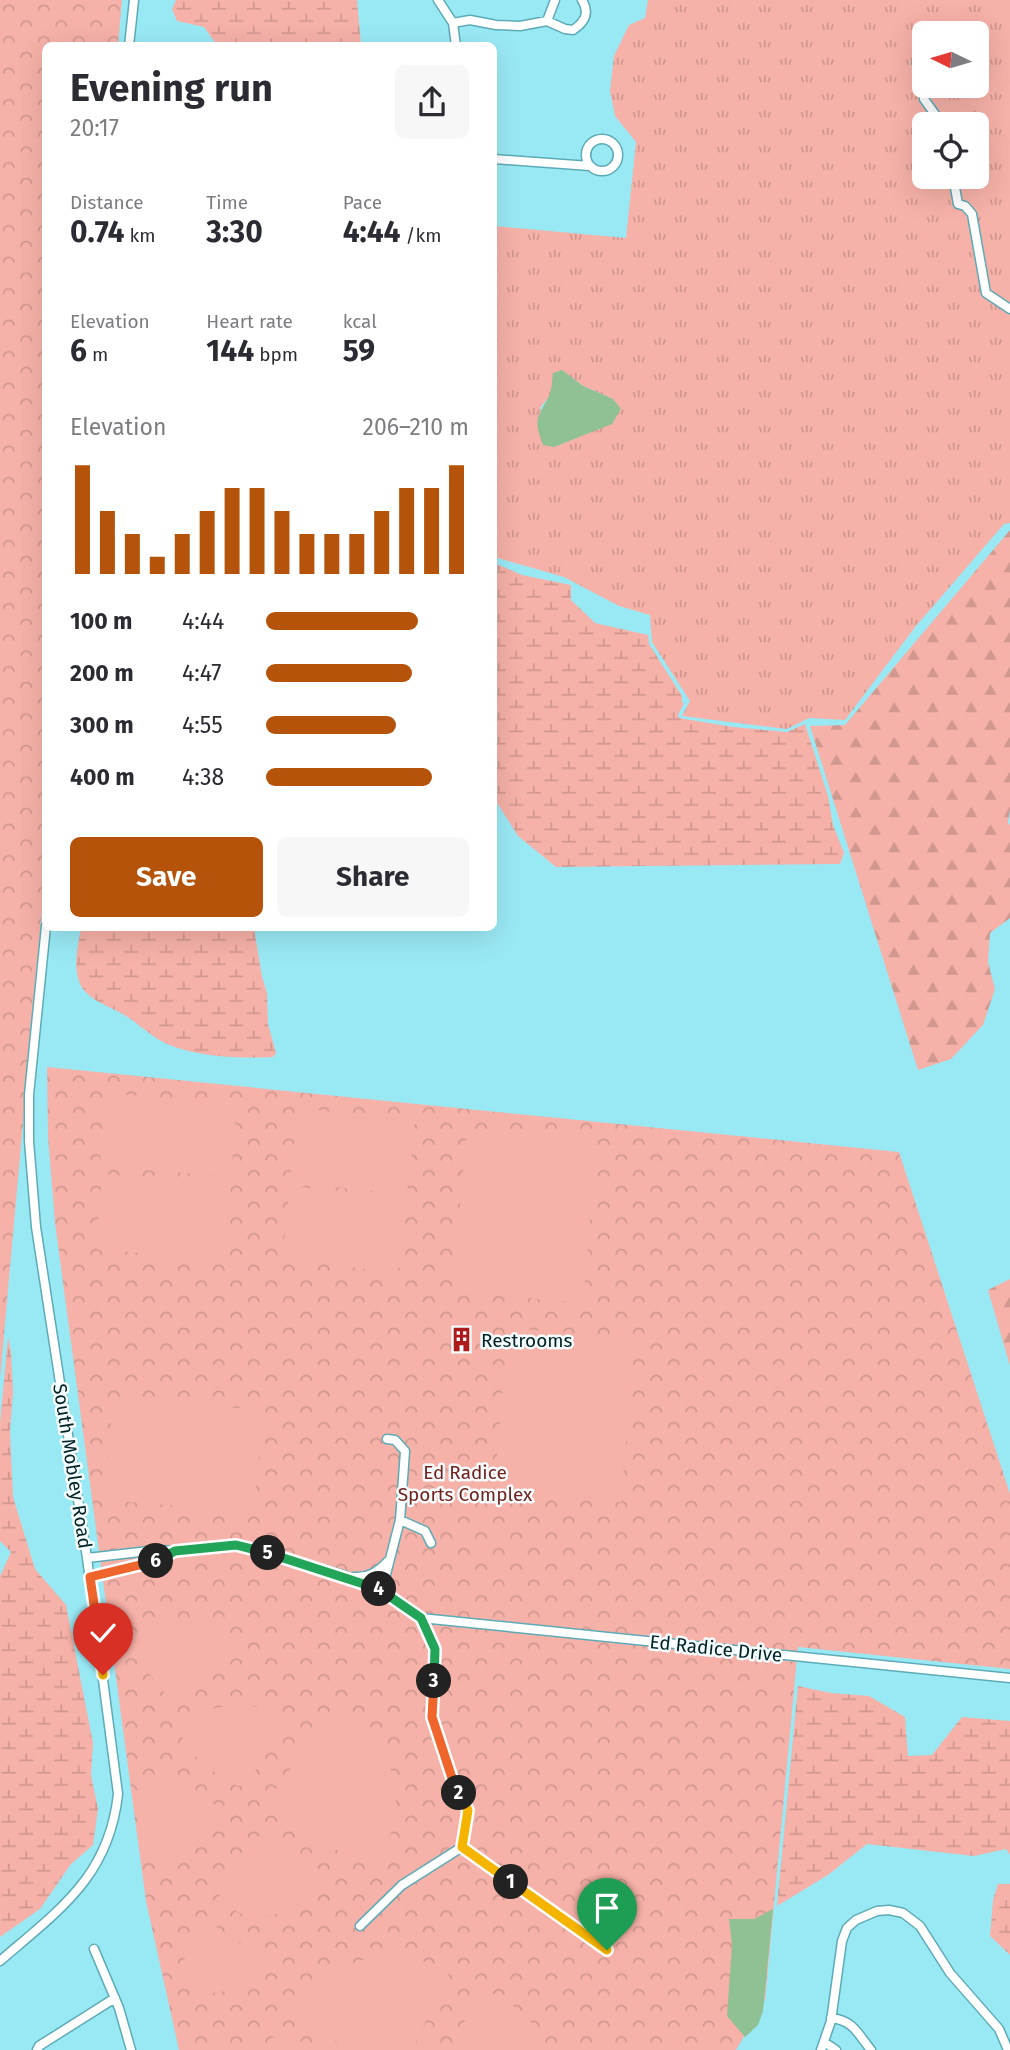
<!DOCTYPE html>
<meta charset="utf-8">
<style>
body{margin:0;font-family:"Fira Sans",sans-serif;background:#f7f7f7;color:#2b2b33;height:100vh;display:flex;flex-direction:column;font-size:26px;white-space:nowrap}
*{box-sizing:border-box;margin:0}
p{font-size:23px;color:#7c7c81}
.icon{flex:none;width:38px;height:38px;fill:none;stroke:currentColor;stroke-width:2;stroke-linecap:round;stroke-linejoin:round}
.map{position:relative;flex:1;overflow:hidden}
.details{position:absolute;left:42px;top:42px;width:455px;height:889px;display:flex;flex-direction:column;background:#fff;border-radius:10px;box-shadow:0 7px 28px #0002}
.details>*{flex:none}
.needle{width:46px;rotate:275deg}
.tools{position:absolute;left:912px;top:21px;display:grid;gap:14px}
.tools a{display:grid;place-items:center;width:77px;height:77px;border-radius:10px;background:#fff;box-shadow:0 7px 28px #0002;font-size:35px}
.pin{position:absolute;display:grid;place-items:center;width:60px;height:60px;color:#fff;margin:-72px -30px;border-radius:50% 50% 50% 0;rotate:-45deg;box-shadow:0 0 7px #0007}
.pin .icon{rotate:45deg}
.km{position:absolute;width:35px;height:35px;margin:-18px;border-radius:50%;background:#222;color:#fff;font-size:19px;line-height:35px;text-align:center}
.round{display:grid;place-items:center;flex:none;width:74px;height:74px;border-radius:10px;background:#f7f7f7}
.summary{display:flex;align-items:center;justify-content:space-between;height:119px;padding:0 28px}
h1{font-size:38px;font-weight:700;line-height:52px}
.stats{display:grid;grid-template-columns:repeat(3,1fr);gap:10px;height:119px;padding:7px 28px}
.stats div{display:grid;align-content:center}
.stats b{font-size:30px;font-weight:700}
.stats small{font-size:19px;font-weight:400}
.stats p{font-size:19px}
.chart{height:196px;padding:14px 28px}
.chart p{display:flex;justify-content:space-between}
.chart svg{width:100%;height:126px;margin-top:7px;stroke:#b45309;stroke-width:6}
.cta{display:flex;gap:14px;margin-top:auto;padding:14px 28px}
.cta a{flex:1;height:80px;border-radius:10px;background:#b45309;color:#fff;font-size:28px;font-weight:700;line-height:80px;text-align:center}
.cta a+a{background:#f7f7f7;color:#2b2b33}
ul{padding:0 28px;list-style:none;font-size:23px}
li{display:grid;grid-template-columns:112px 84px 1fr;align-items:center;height:52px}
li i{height:18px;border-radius:9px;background:#b45309}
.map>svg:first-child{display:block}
.grass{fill:url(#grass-tufts);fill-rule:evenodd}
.forest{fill:url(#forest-firs)}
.wetland{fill:url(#wetland-marsh)}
.park{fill:url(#park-crowns)}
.pitch{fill:#f6b1a8}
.water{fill:#8fc195}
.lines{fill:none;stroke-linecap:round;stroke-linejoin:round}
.minor-casing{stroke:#5cabb6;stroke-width:11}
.minor{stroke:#fff;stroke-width:8}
.split-1-casing{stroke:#fff;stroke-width:14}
.split-2-casing{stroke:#fff;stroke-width:14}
.split-3-casing{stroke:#fff;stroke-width:14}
.split-4-casing{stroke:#fff;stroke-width:14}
.split-5-casing{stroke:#fff;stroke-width:14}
.split-6-casing{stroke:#fff;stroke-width:14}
.split-7-casing{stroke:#fff;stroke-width:14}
.split-8-casing{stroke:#fff;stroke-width:14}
.split-1{stroke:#f5b400;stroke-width:9}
.split-2{stroke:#f5b400;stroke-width:9}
.split-3{stroke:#f0652b;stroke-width:9}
.split-4{stroke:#22a559;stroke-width:9}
.split-5{stroke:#22a559;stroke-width:9}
.split-6{stroke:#22a559;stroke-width:9}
.split-7{stroke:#f0652b;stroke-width:9}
.split-8{stroke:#f5b400;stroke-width:9}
.labels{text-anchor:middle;stroke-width:5;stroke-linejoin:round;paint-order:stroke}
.poi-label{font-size:19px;fill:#002226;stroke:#f5fcfd;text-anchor:start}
.street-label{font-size:19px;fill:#002226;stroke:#f5fcfd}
.park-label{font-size:19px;fill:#71221d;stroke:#f5fcfd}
</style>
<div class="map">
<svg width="1010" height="2050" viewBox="0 0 1010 2050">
<defs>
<pattern id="grass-tufts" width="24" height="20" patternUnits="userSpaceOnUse" patternTransform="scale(1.75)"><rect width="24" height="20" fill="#f6b1a8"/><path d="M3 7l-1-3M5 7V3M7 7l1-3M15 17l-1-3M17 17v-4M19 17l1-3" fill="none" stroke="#d19890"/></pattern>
<pattern id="forest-firs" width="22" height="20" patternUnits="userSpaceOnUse" patternTransform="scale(1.75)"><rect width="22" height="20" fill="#f6b1a8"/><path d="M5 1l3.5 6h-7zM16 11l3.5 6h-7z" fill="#d19890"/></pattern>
<pattern id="wetland-marsh" width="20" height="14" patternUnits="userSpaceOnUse" patternTransform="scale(1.75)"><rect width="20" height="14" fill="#f6b1a8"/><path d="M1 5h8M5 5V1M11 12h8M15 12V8" fill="none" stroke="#d19890"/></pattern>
<pattern id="park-crowns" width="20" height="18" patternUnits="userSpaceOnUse" patternTransform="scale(1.75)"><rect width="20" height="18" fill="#f6b1a8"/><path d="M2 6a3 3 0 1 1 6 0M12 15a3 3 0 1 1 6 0" fill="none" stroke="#d19890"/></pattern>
</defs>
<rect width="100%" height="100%" fill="#99e9f5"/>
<!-- grass -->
<path class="grass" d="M648,0H1010V523L1004,524L916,626L845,720L809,718L787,729L682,716L690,701L652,642L650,615L619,606L564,577L494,557V226L626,238L636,142L615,116L610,91L614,56L629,25L645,18ZM924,33H976V86H924ZM924,124H976V177H924ZM562,370L583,386L613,399L576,438L554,447L540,408L550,395Z"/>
<!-- forest -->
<path class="forest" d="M1010,530V809L1008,823L1010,825V918L990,933L988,962L995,989L983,1025L951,1059L918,1070L810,726L845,725Z
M1010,1279V1366L988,1290Z"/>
<!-- wetland -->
<path class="wetland" d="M176,0H357L361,45H217L204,27L177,21L172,9Z
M494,563L522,575L571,585V600L595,623L648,635L649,644L682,696V703H684L678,715L679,718L733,727L787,732L805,724L828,796L833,825L844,853L840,864L556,867L518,836L494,798L495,628Z
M81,928H254L262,977L267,993L268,1024L276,1053L273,1057C240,1059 185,1057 156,1038C144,1030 134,1020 121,1013C106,1005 84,998 79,981C73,965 78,945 81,928Z
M8,1337L11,1351L13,1393L10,1431L13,1497L35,1569L66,1605L93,1743L91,1775L98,1809L93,1845L71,1864L40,1909L0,1937V1576L11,1552L0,1541V1423Z
M798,1686L831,1693L869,1696L905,1717L908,1756L932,1755L962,1717L1010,1721V1855L1006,1849L974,1856L867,1844L828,1875L777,1906Z
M998,1884H1010V1955L990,1936L993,1900Z"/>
<!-- park -->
<path class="park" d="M0,0H122L118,45L46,46V867L0,1379Z
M47,1067L899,1152L1010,1494V1669L798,1647L765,2000L736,2050H179L146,1901L55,1223L48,1136Z"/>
<!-- pitch -->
<path class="pitch" d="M106,1093L237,1103L231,1177L100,1166Z
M298,1108L415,1121L407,1195L290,1182Z
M467,1129L597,1141L583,1303L452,1291Z
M102,1174L231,1186L225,1261L96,1249Z
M290,1186L406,1198L398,1273L282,1259Z
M508,1328L635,1338L621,1502L494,1492Z
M113,1398L263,1410L254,1512L105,1500Z
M178,1619C204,1621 213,1629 232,1646L182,1705L174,1704L127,1647C139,1628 157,1624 178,1619Z
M340,1701C385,1738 408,1782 389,1840C386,1850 378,1859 372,1868L317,1840L272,1813L267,1801Z
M238,1704L266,1708L284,1717L263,1759L246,1784L238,1786L216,1773L180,1743L191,1722L215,1708Z
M148,1772L216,1805L218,1817L173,1873C167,1870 159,1866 155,1861C134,1838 132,1797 148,1772Z
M264,1835L322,1881L311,1895L294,1910L268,1916L242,1914L216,1902L249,1839Z
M205,1919L267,1963C234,1997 215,1998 171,1985Z
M404,1957L430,1963L449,1974L412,2050H347L298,2011C315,1986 336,1967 366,1959C377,1956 392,1958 404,1957Z
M480,1987C510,2001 536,2018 548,2050H452Z
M284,2026L310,2050H261Z"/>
<!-- water -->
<path class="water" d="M562,370L583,386L613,399L621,409L612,424L554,447L543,445C533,418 537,419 549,396C552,390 552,380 553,373Z
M773,1909L763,2011L758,2025L745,2037L727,2016L732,1944L729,1919H754Z"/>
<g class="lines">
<defs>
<path id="minor" d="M438,0L453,23L456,46
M547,21L555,0
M453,23L470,20L496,25L520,26L547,21L565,29L573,30C585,22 590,13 582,0
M129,46L134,0
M917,63L924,99L942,124
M586 155a16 16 0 1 1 32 0a16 16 0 1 1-32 0Z
M494,159L590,166
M953,177L958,204L965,206L972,214L986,293L1010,309
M400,1520L425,1531L431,1543
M87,1558L158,1550L175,1551L236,1545L343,1575L382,1590L421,1618L435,1649L432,1717L452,1778L468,1809L462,1847L402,1885L360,1926
M90,1576L162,1560L175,1551
M354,1577C368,1578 378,1572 388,1561
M382,1590L400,1520L405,1451L395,1440L387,1439
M421,1618L1010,1678
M462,1847L607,1950
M94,1949L119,2008L131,2050
M0,1961C59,1910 109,1877 118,1794L87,1558L36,1227L29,1141V1095L46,926
M831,2018C853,2020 858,2034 871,2050
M824,2042L836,2050
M37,2050L39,2046L115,1998
M821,2050L831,2021L842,1941L847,1928L856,1920L877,1911L889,1910L903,1913L920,1926L950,1973L999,2029L1008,2050"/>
</defs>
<!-- minor casing -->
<use href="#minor" class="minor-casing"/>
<!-- minor -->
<use href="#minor" class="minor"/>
</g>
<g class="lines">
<defs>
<path id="split-1" d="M511,1882L607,1950"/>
<path id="split-2" d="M459,1793L468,1810L462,1847L511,1882"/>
<path id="split-3" d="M434,1681L432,1717L452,1778L459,1793"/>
<path id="split-4" d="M379,1589L421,1618L435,1649L434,1681"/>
<path id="split-5" d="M268,1553L379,1589"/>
<path id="split-6" d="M156,1561L175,1551L236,1545L268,1553"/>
<path id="split-7" d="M97,1625L90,1577L156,1561"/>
<path id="split-8" d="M97,1625L103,1675"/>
</defs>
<!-- split-1 casing -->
<use href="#split-1" class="split-1-casing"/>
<!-- split-2 casing -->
<use href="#split-2" class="split-2-casing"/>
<!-- split-3 casing -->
<use href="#split-3" class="split-3-casing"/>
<!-- split-4 casing -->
<use href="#split-4" class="split-4-casing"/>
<!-- split-5 casing -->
<use href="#split-5" class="split-5-casing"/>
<!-- split-6 casing -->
<use href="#split-6" class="split-6-casing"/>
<!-- split-7 casing -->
<use href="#split-7" class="split-7-casing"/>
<!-- split-8 casing -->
<use href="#split-8" class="split-8-casing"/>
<!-- split-1 -->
<use href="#split-1" class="split-1"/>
<!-- split-2 -->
<use href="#split-2" class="split-2"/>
<!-- split-3 -->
<use href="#split-3" class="split-3"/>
<!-- split-4 -->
<use href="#split-4" class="split-4"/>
<!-- split-5 -->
<use href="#split-5" class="split-5"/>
<!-- split-6 -->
<use href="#split-6" class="split-6"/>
<!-- split-7 -->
<use href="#split-7" class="split-7"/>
<!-- split-8 -->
<use href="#split-8" class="split-8"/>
</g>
<!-- icons -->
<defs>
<symbol id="building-bare" viewBox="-9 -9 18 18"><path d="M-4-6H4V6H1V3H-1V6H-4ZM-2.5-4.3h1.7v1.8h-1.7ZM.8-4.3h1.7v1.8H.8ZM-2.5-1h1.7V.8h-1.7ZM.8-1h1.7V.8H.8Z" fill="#ac1a19" stroke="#f5fcfd" stroke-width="2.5" paint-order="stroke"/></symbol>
</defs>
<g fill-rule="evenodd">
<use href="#building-bare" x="444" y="1322" width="35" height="35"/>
</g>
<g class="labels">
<!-- poi labels -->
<g class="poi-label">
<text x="481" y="1347">Restrooms</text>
</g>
<!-- street labels -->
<g class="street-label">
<text transform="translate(73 1466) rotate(81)" y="7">South Mobley Road</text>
<text transform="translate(716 1648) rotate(6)" y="7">Ed Radice Drive</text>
</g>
<!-- park labels -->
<g class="park-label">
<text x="465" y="1479">Ed Radice<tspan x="465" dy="22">Sports Complex</tspan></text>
</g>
</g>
</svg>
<div class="tools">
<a><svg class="needle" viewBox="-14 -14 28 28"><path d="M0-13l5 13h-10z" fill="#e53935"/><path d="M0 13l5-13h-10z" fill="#7c7c81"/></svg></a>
<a><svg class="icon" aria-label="locate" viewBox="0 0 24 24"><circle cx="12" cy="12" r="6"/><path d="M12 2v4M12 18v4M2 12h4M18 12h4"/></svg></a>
</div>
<div class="pin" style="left:607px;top:1950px;background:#1e9e55"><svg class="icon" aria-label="arrive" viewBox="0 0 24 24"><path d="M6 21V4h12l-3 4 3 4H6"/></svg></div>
<div class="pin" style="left:103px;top:1675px;background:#d93025"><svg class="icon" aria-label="check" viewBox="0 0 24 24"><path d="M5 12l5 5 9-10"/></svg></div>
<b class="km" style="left:511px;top:1882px">1</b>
<b class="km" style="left:459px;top:1793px">2</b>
<b class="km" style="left:434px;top:1681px">3</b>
<b class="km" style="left:379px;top:1589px">4</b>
<b class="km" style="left:268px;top:1553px">5</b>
<b class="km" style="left:156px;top:1561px">6</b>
<section class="details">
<div class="summary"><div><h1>Evening run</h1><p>20:17</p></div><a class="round"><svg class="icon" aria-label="share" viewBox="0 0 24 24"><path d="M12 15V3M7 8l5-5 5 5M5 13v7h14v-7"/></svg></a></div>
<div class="stats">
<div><p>Distance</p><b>0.74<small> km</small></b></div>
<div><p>Time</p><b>3:30</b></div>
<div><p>Pace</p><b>4:44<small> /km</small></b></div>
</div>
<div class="stats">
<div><p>Elevation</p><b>6<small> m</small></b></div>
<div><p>Heart rate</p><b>144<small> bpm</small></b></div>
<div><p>kcal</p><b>59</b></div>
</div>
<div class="chart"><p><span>Elevation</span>206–210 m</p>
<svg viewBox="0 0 160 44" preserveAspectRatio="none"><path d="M5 44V6M15 44V22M25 44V30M35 44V38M45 44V30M55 44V22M65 44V14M75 44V14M85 44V22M95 44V30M105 44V30M115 44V30M125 44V22M135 44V14M145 44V14M155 44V6"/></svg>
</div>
<ul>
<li><b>100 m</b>4:44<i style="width:75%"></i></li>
<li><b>200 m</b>4:47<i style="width:72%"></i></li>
<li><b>300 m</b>4:55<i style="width:64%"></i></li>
<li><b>400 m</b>4:38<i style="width:82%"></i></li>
</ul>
<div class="cta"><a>Save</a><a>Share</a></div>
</section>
</div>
